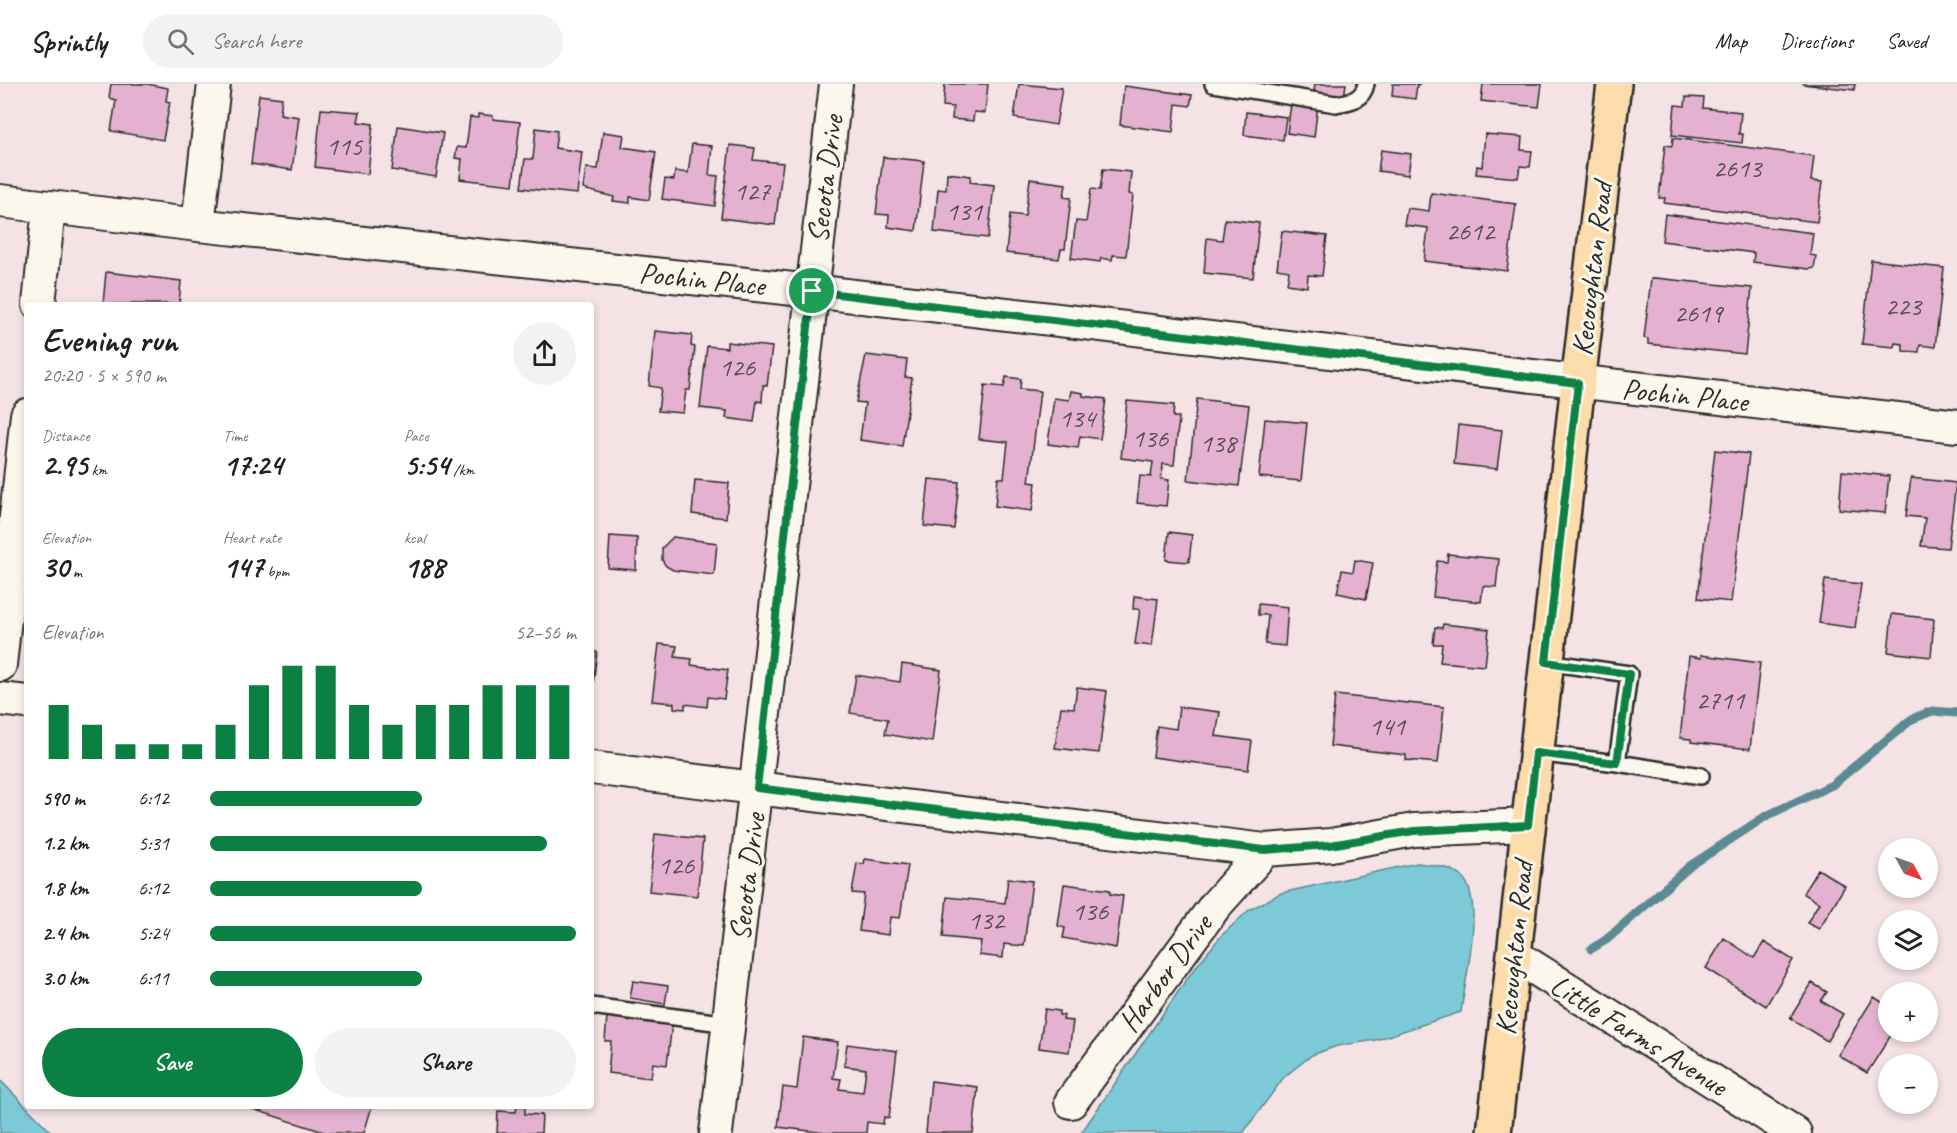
<!DOCTYPE html>
<meta charset="utf-8">
<style>
body{margin:0;font-family:Caveat,sans-serif;background:#f2f2f2;color:#202124;height:100vh;display:flex;flex-direction:column;font-size:22px;white-space:nowrap}
*{box-sizing:border-box;margin:0}
p{font-size:20px;color:#757577}
.icon{flex:none;width:33px;height:33px;fill:none;stroke:currentColor;stroke-width:2;stroke-linecap:round;stroke-linejoin:round}
.map{position:relative;flex:1;overflow:hidden}
.panel{position:absolute;left:24px;top:218px;width:570px;height:807px;display:flex;flex-direction:column;background:#fff;border-radius:6px;box-shadow:0 3px 9px #0003}
.panel>*{flex:none}
.needle{width:39px;rotate:130deg}
.controls{position:absolute;left:1878px;top:754px;display:grid;gap:12px}
.controls a{display:grid;place-items:center;width:60px;height:60px;border-radius:50%;background:#fff;box-shadow:0 3px 9px #0003;font-size:30px}
.pin{position:absolute;display:grid;place-items:center;width:51px;height:51px;color:#fff;margin:-26px;border:3px solid #fff;border-radius:50%;box-shadow:0 2px 6px #0007}
.round{display:grid;place-items:center;flex:none;width:63px;height:63px;border-radius:32px;background:#f2f2f2}
.headline{display:flex;align-items:center;justify-content:space-between;height:102px;padding:0 18px}
h1{font-size:33px;font-weight:600;line-height:45px}
.stats{display:grid;grid-template-columns:repeat(3,1fr);gap:9px;height:102px;padding:6px 18px}
.stats div{display:grid;align-content:center}
.stats b{font-size:30px;font-weight:600}
.stats small{font-size:16px;font-weight:400}
.stats p{font-size:16px}
.chart{height:168px;padding:12px 18px}
.chart p{display:flex;justify-content:space-between}
.chart svg{width:100%;height:108px;margin-top:6px;stroke:#0b8043;stroke-width:6}
.cta{display:flex;gap:12px;margin-top:auto;padding:12px 18px}
.cta a{flex:1;height:69px;border-radius:36px;background:#0b8043;color:#fff;font-size:24px;font-weight:600;line-height:69px;text-align:center}
.cta a+a{background:#f2f2f2;color:#202124}
ul{padding:0 18px;list-style:none;font-size:20px}
li{display:grid;grid-template-columns:96px 72px 1fr;align-items:center;height:45px}
li i{height:15px;border-radius:8px;background:#0b8043}
header{display:flex;align-items:center;gap:36px;box-sizing:border-box;height:84px;padding:0 30px;background:#fff;border-bottom:2px solid #e0e0e0}
header strong{font-size:28px}
nav{display:flex;gap:33px;margin-inline-start:auto;font-size:21px}
.search{width:420px;height:54px;background:#f2f2f2;display:flex;align-items:center;gap:15px;box-sizing:border-box;padding:0 21px;border-radius:33px;color:#757577;font-size:22px}
.map>svg:first-child{display:block}
.water{fill:#7bcad7;stroke:#5b8a92;stroke-width:1.5}
.lines{fill:none;stroke-linecap:round;stroke-linejoin:round}
.stream{stroke:#5b8a92;stroke-width:9}
.building{fill:#e4b2d0;stroke:#2b2b2b;stroke-width:1.5}
.lane-casing{stroke:#2b2b2b;stroke-width:20}
.street-casing{stroke:#2b2b2b;stroke-width:36}
.primary-casing{stroke:#2b2b2b;stroke-width:38}
.lane{stroke:#fbf7ec;stroke-width:15}
.street{stroke:#fbf7ec;stroke-width:32}
.primary{stroke:#fddcac;stroke-width:33}
.route-casing{stroke:#fff;stroke-width:12}
.route{stroke:#0b8043;stroke-width:8}
.labels{text-anchor:middle;stroke-width:6;stroke-linejoin:round;paint-order:stroke}
.number-label{font-size:27px;fill:#594d54}
.street-label{font-size:30px;fill:#2b2b2b;stroke:#fbf7ec}
</style>
<header>
<strong>Sprintly</strong>
<div class="search"><svg class="icon" aria-label="search" viewBox="0 0 24 24"><circle cx="10" cy="10" r="6"/><path d="M15 15l6 6"/></svg>Search here</div>
<nav><a>Map</a><a>Directions</a><a>Saved</a></nav>
</header>
<div class="map">
<svg width="1957" height="1049" viewBox="0 0 1957 1049">
<rect width="100%" height="100%" fill="#f4e2e4"/>
<filter id="ink" filterUnits="userSpaceOnUse"><feTurbulence type="fractalNoise" baseFrequency=".0167" numOctaves="2"/><feDisplacementMap in="SourceGraphic" scale="12" xChannelSelector="R" yChannelSelector="G"/><feConvolveMatrix kernelMatrix="1 2 1 2 8 2 1 2 1" color-interpolation-filters="sRGB"/></filter>
<g filter="url(#ink)">
<!-- water -->
<path class="water" d="M1417,779C1432,781 1454,782 1464,795C1484,821 1465,896 1461,928L1376,956L1337,962L1312,971L1284,993L1243,1049H1081L1191,889L1221,852L1249,826L1281,809Z
M0,996L52,1049H0Z"/>
<g class="lines">
<!-- stream -->
<path class="stream" d="M1591,865L1606,856L1690,782L1766,732L1832,701L1912,635L1932,627L1957,629"/>
</g>
<!-- building -->
<path class="building" d="M111,0H147L168,4L166,17L170,18L163,56L111,47L116,16L109,14Z
M945,0H988L985,29L974,28L973,37L952,35L953,23L943,22Z
M1019,0L1062,4L1056,41L1014,34Z
M1315,0H1346L1344,13L1314,8Z
M1393,0H1420L1417,1L1415,15L1392,12Z
M1483,0H1542L1539,23L1481,17Z
M1802,0H1855L1854,6Z
M1124,2L1192,11L1190,22L1176,20L1173,48L1120,41Z
M259,11L282,14L280,30L299,33L292,86L251,80Z
M1686,13L1704,14L1703,24L1741,28L1739,50H1743L1742,59L1672,51L1675,21L1685,22Z
M1291,20H1318L1314,53L1287,49Z
M321,25L360,28L358,38L373,40L368,90L315,83Z
M1246,28L1286,33L1283,56L1244,51Z
M478,30L493,32V35L520,38L513,101L460,95L462,75L455,74L457,63L466,64L470,33L478,34Z
M398,42L443,49L436,93L392,86Z
M536,44L557,47L555,64L582,68L577,110L521,104L525,75H533Z
M603,48L624,51L622,63L656,68L649,116L630,113V119L613,117L614,113L583,105L586,84L598,85Z
M1485,50L1522,53L1521,66L1532,67L1530,83L1520,82L1518,94L1476,90L1477,82L1482,83Z
M1673,54L1814,72L1811,97L1822,98L1817,138L1664,119L1665,114H1659L1665,61L1672,62Z
M692,60L712,62L709,91L718,92L715,122L662,115L665,95L674,96L675,87L688,89Z
M730,61L755,64L753,76L783,79L775,141L721,134Z
M1381,66L1411,70L1408,91L1378,87Z
M883,73L924,77L916,147L888,143L889,131L876,130Z
M1103,85L1131,88L1129,110L1133,111L1126,172L1113,171L1112,176L1101,174L1100,178L1071,174L1076,137L1086,138L1091,105L1100,106Z
M947,89L971,92L970,98L994,101L988,154L934,148L938,105L946,106Z
M1030,95L1066,100L1064,113L1071,114L1065,165H1061L1059,175L1006,169L1010,130L1025,132Z
M1431,109L1516,120L1507,187L1424,177L1428,144L1404,141L1407,124L1429,127Z
M1665,130L1813,149L1810,171L1816,172L1814,184L1809,185L1753,178L1754,169L1662,157Z
M1225,135L1259,139L1253,194L1204,189L1207,154L1222,156Z
M1282,147L1327,152L1322,192L1308,191L1307,203L1287,200L1289,187L1277,185Z
M1871,176L1944,184L1935,263L1920,261L1919,268L1903,267V260L1895,259L1894,263L1862,260Z
M106,188L181,197L179,220H103Z
M1655,194L1752,204L1745,270L1648,260V255L1644,254L1651,195Z
M655,247L692,251L691,262L695,263L690,306H686L683,329L658,327L661,304L649,302Z
M727,258L772,263L767,302L763,301L762,318L757,317L754,338L726,334L727,327L700,324L707,262L727,264Z
M866,271L907,276L905,293L912,294L902,362L860,356L865,319L856,318Z
M1006,293L1021,295L1020,305L1040,307L1029,398L1036,399L1032,427L995,422L998,394H1004L1008,358L979,355L985,301L1004,303Z
M1071,307L1083,309V312L1106,315L1100,355L1080,352L1078,364L1048,360L1054,314L1069,316Z
M1197,315L1249,321L1239,402L1188,396Z
M1127,317L1174,321L1173,333H1179L1174,381L1163,380L1161,395L1169,396L1166,422L1137,419L1140,392L1151,393L1153,378L1121,374Z
M1265,335L1307,339L1301,397L1259,393Z
M1458,341L1502,346L1497,385L1454,380Z
M1715,366L1749,370L1731,518L1698,514Z
M1842,387L1889,392L1885,429L1839,425Z
M1911,394L1956,399L1948,464L1921,462L1925,434L1906,432Z
M929,395L959,398L954,445L924,442Z
M695,396L729,399L726,434L692,430Z
M1169,448L1192,451L1189,478L1166,476Z
M610,452L637,454L636,486L608,484Z
M673,453L717,459L714,491L673,486L666,482L662,476V464Z
M1448,470L1499,475L1496,503L1483,502L1481,518L1433,513L1437,477L1447,478Z
M1355,476L1373,479L1366,515L1337,509L1342,486L1353,488Z
M1825,496L1861,500L1855,544L1819,539Z
M1134,512L1158,515L1152,562L1135,560L1140,525H1133Z
M1258,520L1288,523L1285,562L1265,560L1268,531H1258Z
M1892,530L1934,535L1931,573L1888,568Z
M1443,540L1489,545L1485,582L1440,578L1442,560H1433L1435,543L1442,544Z
M659,560L677,562L675,573L692,575L691,581L728,586L724,615L708,613L707,623L685,620V625L674,624V619L652,617Z
M591,567L597,568L592,609H591Z
M1701,571L1760,579L1750,665L1691,658V655L1680,654L1689,572L1701,574Z
M902,580L941,586L932,658L885,650L888,635L850,629L856,591L900,598Z
M1077,603L1107,607L1099,669L1055,664L1061,623L1074,624Z
M1335,611L1444,623L1438,679L1406,676V671L1330,662Z
M1179,623L1220,628L1216,652L1252,657L1248,686L1153,673L1157,642L1176,645Z
M655,750L703,755L697,812L649,807Z
M865,775L908,781L900,834L890,833L888,851L859,847L864,810L852,809L857,779L864,780Z
M1818,785L1845,802L1819,845L1807,839L1819,819L1803,809Z
M1008,794L1032,797L1024,862L1004,860L1003,874L979,871L981,857L943,853L947,813L1005,819Z
M1064,800L1110,806V810L1123,812L1116,864L1063,854L1065,844L1058,842Z
M1724,854L1754,874L1764,858L1793,876L1766,922L1706,884Z
M633,897L668,902L665,920L630,914Z
M1812,899L1827,908L1821,917L1843,930L1827,957L1790,934Z
M1874,913L1888,922L1884,931L1888,934V948H1893L1867,989L1838,971Z
M1045,925L1059,927V931H1064L1063,936L1073,937L1069,968L1039,964Z
M607,932L672,939L667,981L653,979L651,994L608,989L611,957H605Z
M803,953L838,958L833,994L841,995L839,1005L863,1008L866,985L844,982L847,960L897,967L889,1034L884,1033L883,1040L867,1038L866,1049H826L778,1043L783,1003L797,1005Z
M931,997L978,1003L973,1049H926Z
M243,1022H372L364,1049H327Z
M517,1022H525V1030L542,1031L541,1049H497L498,1027L516,1028Z"/>
<g class="lines">
<defs>
<path id="lane" d="M1213,0L1336,20C1349,18 1363,16 1366,0
M1536,669L1617,679L1629,590L1546,578
M1617,679L1701,692
M591,922L729,940"/>
<path id="street" d="M0,117L198,141L812,207L1957,342
M198,141L214,0
M39,220L49,124
M0,581L27,331
M0,615L27,618
M591,684L1265,766L1331,761L1414,746L1528,741
M1514,871L1795,1049
M1071,1018L1215,822L1265,766
M716,1049L836,0"/>
<path id="primary" d="M1494,1049L1578,299L1614,0"/>
</defs>
<!-- lane casing -->
<use href="#lane" class="lane-casing"/>
<!-- street casing -->
<use href="#street" class="street-casing"/>
<!-- primary casing -->
<use href="#primary" class="primary-casing"/>
<!-- lane -->
<use href="#lane" class="lane"/>
<!-- street -->
<use href="#street" class="street"/>
<!-- primary -->
<use href="#primary" class="primary"/>
</g>
</g>
<g class="lines" filter="url(#ink)">
<defs>
<path id="route" d="M812,207L1578,299L1546,578L1629,590L1617,679L1536,669L1528,741L1414,747L1330,761L1265,766L757,704Z"/>
</defs>
<!-- route casing -->
<use href="#route" class="route-casing"/>
<!-- route -->
<use href="#route" class="route"/>
</g>
<g class="labels">
<!-- number labels -->
<g class="number-label">
<text x="344" y="71">115</text>
<text x="1737" y="93">2613</text>
<text x="752" y="116">127</text>
<text x="964" y="136">131</text>
<text x="1470" y="156">2612</text>
<text x="1903" y="231">223</text>
<text x="1698" y="238">2619</text>
<text x="737" y="292">126</text>
<text x="1077" y="343">134</text>
<text x="1150" y="363">136</text>
<text x="1218" y="368">138</text>
<text x="1720" y="625">2711</text>
<text x="1387" y="651">141</text>
<text x="676" y="790">126</text>
<text x="1090" y="836">136</text>
<text x="986" y="845">132</text>
</g>
<!-- street labels -->
<g class="street-label">
<text transform="translate(825 95) rotate(-83)" y="10">Secota Drive</text>
<text transform="translate(1592 185) rotate(-83)" y="10">Kecoughtan Road</text>
<text transform="translate(702 195) rotate(6)" y="10">Pochin Place</text>
<text transform="translate(1685 311) rotate(6)" y="10">Pochin Place</text>
<text transform="translate(747 793) rotate(-83)" y="10">Secota Drive</text>
<text transform="translate(1514 864) rotate(-84)" y="10">Kecoughtan Road</text>
<text transform="translate(1165 889) rotate(-54)" y="10">Harbor Drive</text>
<text transform="translate(1639 951) rotate(32)" y="10">Little Farms Avenue</text>
</g>
</g>
</svg>
<div class="controls">
<a><svg class="needle" viewBox="-14 -14 28 28"><path d="M0-13l5 13h-10z" fill="#e53935"/><path d="M0 13l5-13h-10z" fill="#757577"/></svg></a>
<a><svg class="icon" aria-label="layers" viewBox="0 0 24 24"><path d="M12 4l9 5-9 5-9-5zM3 14l9 5 9-5"/></svg></a>
<a>+</a>
<a>−</a>
</div>
<div class="pin" style="left:812px;top:207px;background:#1e9e55"><svg class="icon" aria-label="arrive" viewBox="0 0 24 24"><path d="M6 21V4h12l-3 4 3 4H6"/></svg></div>
<section class="panel">
<div class="headline"><div><h1>Evening run</h1><p>20:20 · 5 × 590 m</p></div><a class="round"><svg class="icon" aria-label="share" viewBox="0 0 24 24"><path d="M12 15V3M7 8l5-5 5 5M5 13v7h14v-7"/></svg></a></div>
<div class="stats">
<div><p>Distance</p><b>2.95<small> km</small></b></div>
<div><p>Time</p><b>17:24</b></div>
<div><p>Pace</p><b>5:54<small> /km</small></b></div>
</div>
<div class="stats">
<div><p>Elevation</p><b>30<small> m</small></b></div>
<div><p>Heart rate</p><b>147<small> bpm</small></b></div>
<div><p>kcal</p><b>188</b></div>
</div>
<div class="chart"><p><span>Elevation</span>52–56 m</p>
<svg viewBox="0 0 160 44" preserveAspectRatio="none"><path d="M5 44V22M15 44V30M25 44V38M35 44V38M45 44V38M55 44V30M65 44V14M75 44V6M85 44V6M95 44V22M105 44V30M115 44V22M125 44V22M135 44V14M145 44V14M155 44V14"/></svg>
</div>
<ul>
<li><b>590 m</b>6:12<i style="width:58%"></i></li>
<li><b>1.2 km</b>5:31<i style="width:92%"></i></li>
<li><b>1.8 km</b>6:12<i style="width:58%"></i></li>
<li><b>2.4 km</b>5:24<i style="width:100%"></i></li>
<li><b>3.0 km</b>6:11<i style="width:58%"></i></li>
</ul>
<div class="cta"><a>Save</a><a>Share</a></div>
</section>
</div>
